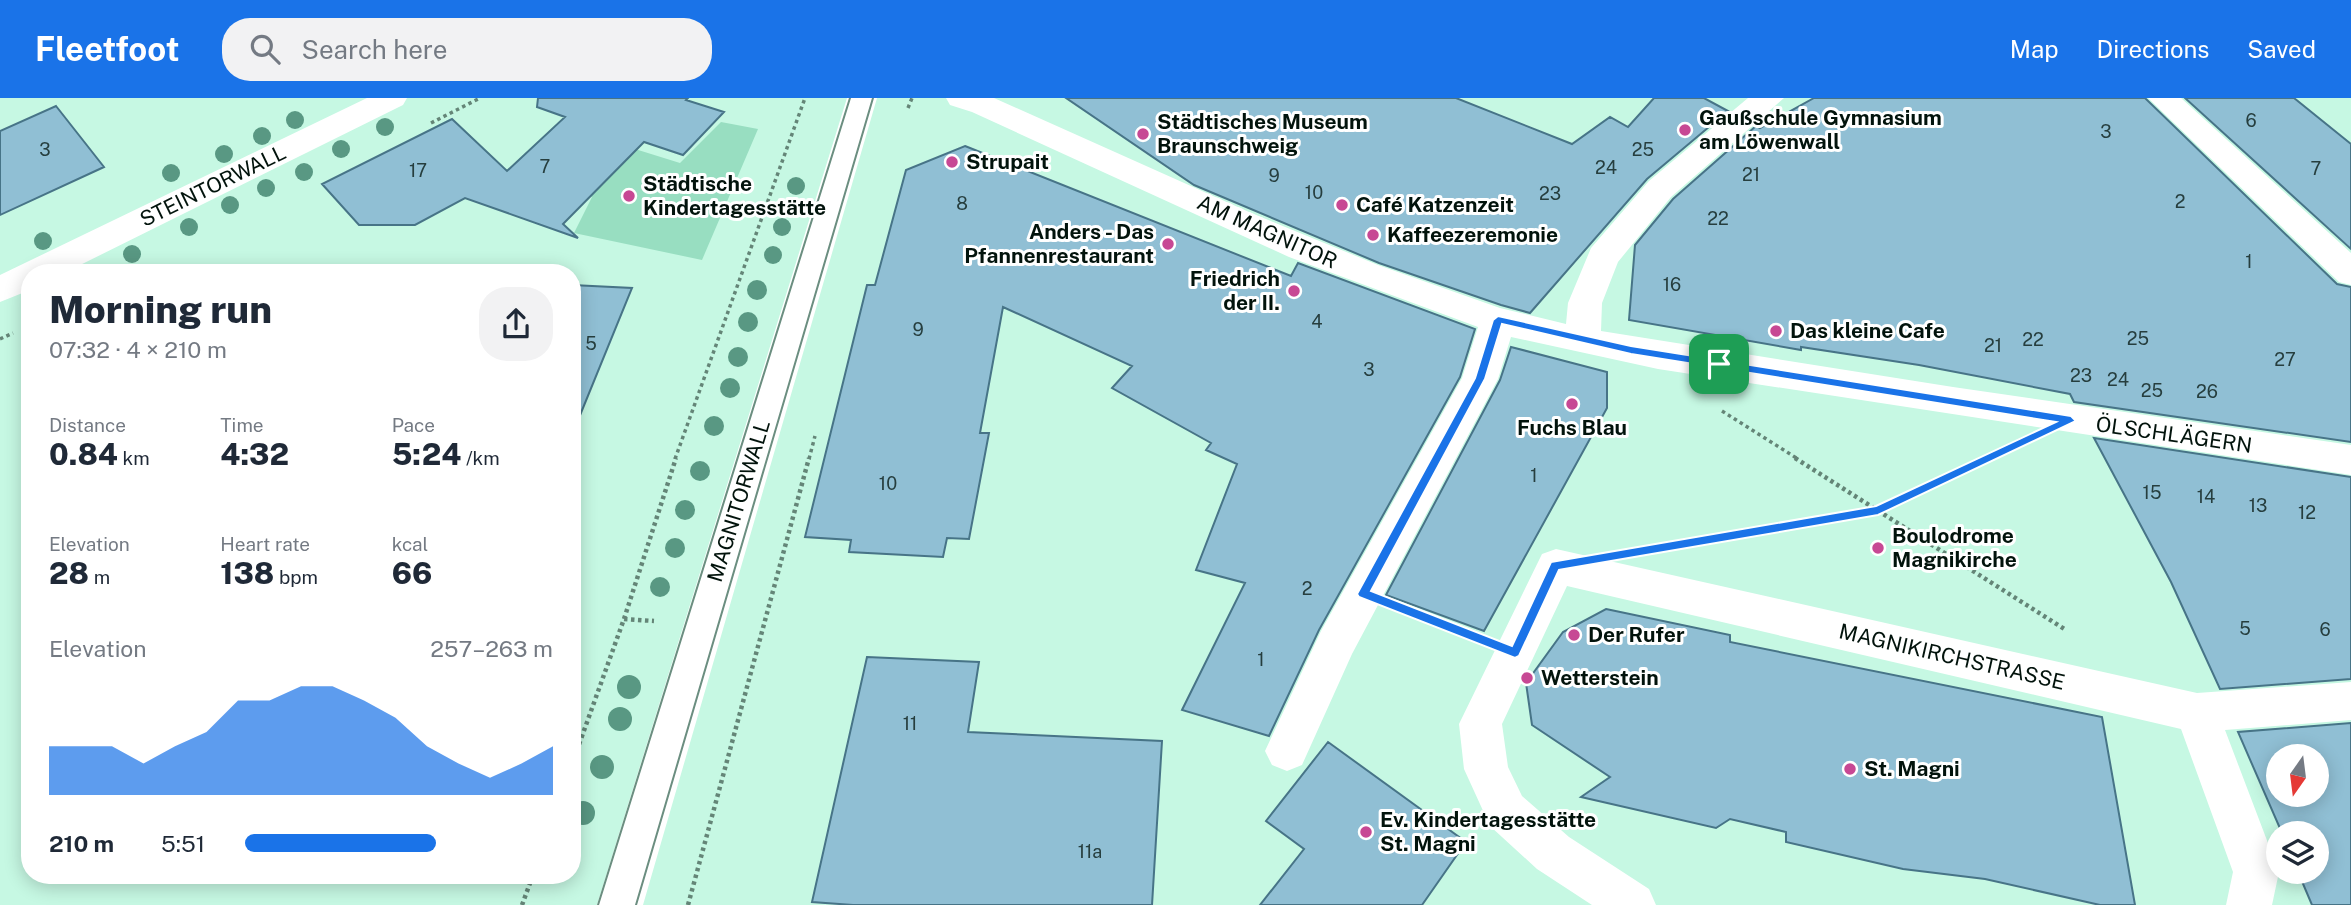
<!DOCTYPE html>
<meta charset="utf-8">
<style>
body{margin:0;font-family:"Public Sans",sans-serif;background:#f2f2f3;color:#1f2937;height:100vh;display:flex;flex-direction:column;font-size:26px;white-space:nowrap}
*{box-sizing:border-box;margin:0}
p{font-size:23px;color:#747a83}
.icon{flex:none;width:38px;height:38px;fill:none;stroke:currentColor;stroke-width:2;stroke-linecap:round;stroke-linejoin:round}
.map{position:relative;flex:1;overflow:hidden}
.drawer{position:absolute;left:21px;top:166px;width:560px;height:620px;display:flex;flex-direction:column;background:#fff;border-radius:28px;box-shadow:0 4px 18px #0003}
.drawer>*{flex:none}
.needle{width:46px;rotate:194deg}
.fabs{position:absolute;left:2266px;top:646px;display:grid;gap:14px}
.fabs a{display:grid;place-items:center;width:63px;height:63px;border-radius:50%;background:#fff;box-shadow:0 4px 18px #0003;font-size:35px}
.pin{position:absolute;display:grid;place-items:center;width:60px;height:60px;color:#fff;margin:-30px;border-radius:14px;box-shadow:0 4px 10px #0006}
.round{display:grid;place-items:center;flex:none;width:74px;height:74px;border-radius:28px;background:#f2f2f3}
.summary{display:flex;align-items:center;justify-content:space-between;height:119px;padding:0 28px}
h1{font-size:38px;font-weight:800;line-height:52px}
.figures{display:grid;grid-template-columns:repeat(3,1fr);gap:10px;height:119px;padding:7px 28px}
.figures div{display:grid;align-content:center}
.figures b{font-size:30px;font-weight:800}
.figures small{font-size:19px;font-weight:400}
.figures p{font-size:19px}
.chart{height:196px;padding:14px 28px}
.chart p{display:flex;justify-content:space-between}
.chart svg{width:100%;height:126px;margin-top:7px;fill:#1a73e8;opacity:.7}
ul{padding:0 28px;list-style:none;font-size:23px}
li{display:grid;grid-template-columns:112px 84px 1fr;align-items:center;height:52px}
li i{height:18px;border-radius:9px;background:#1a73e8}
header{display:flex;align-items:center;gap:42px;box-sizing:border-box;height:98px;padding:0 35px;background:#1a73e8;color:#fff}
header strong{font-size:33px}
nav{display:flex;gap:38px;margin-inline-start:auto;font-size:24px}
.search{width:490px;height:63px;background:#f2f2f3;display:flex;align-items:center;gap:18px;box-sizing:border-box;padding:0 24px;border-radius:28px;color:#747a83;font-size:26px}
.map>svg:first-child{display:block}
.green{fill:#98dec1}
.building{fill:#90bfd4;stroke:#477487;stroke-width:2;fill-rule:evenodd}
.lines{fill:none;stroke-linecap:round;stroke-linejoin:round}
.path-far1{stroke:#648577;stroke-width:3.5;stroke-dasharray:3.5 3.5;stroke-linecap:butt}
.path{stroke:#648577;stroke-width:4.5;stroke-dasharray:3.5 3.5;stroke-linecap:butt}
.minor{fill:#fff;fill-rule:evenodd}
.tram{stroke:#6b8e80;stroke-width:2}
.tree{fill:#599883}
.route{fill:#1a73e8;stroke:#fff;stroke-width:2;fill-rule:evenodd}
.poi-dot{fill:#c74894;stroke:#fff;stroke-width:2.5}
.labels{text-anchor:middle;stroke-width:6;stroke-linejoin:round;paint-order:stroke}
.number-label{font-size:18px;fill:#263e3e}
.poi-label{font-size:21px;font-weight:bold;fill:#02130c;stroke:#fff;text-anchor:start}
.street-label{font-size:21px;fill:#02130c;stroke:#fff}
</style>
<header>
<strong>Fleetfoot</strong>
<div class="search"><svg class="icon" aria-label="search" viewBox="0 0 24 24"><circle cx="10" cy="10" r="6"/><path d="M15 15l6 6"/></svg>Search here</div>
<nav><a>Map</a><a>Directions</a><a>Saved</a></nav>
</header>
<div class="map">
<svg width="2351" height="807" viewBox="0 0 2351 807">
<rect width="100%" height="100%" fill="#c6f8e3"/>
<!-- green -->
<path class="green" d="M721,24L758,31L702,162L574,135L592,99L558,87L606,42L680,65Z"/>
<!-- building -->
<path class="building" d="M538,0H688L686,2L724,14L683,57L644,44L563,126L578,140L465,100L415,127H359L322,86L452,21L507,73L565,19L537,9Z
M1066,0H1456L1572,46L1610,19L1628,29L1654,0H1704L1728,13L1647,81L1530,215L1501,207L1379,165L1194,87Z
M1814,0H2145L2337,186L2351,189V344L2074,304L2070,296L1919,267L1801,249V252L1629,222L1635,147L1673,101L1756,28L1760,30Z
M2185,0H2294L2351,46V151Z
M56,8L104,69L0,117V33Z
M965,48L1291,178L1298,165L1475,231L1460,279L1319,532L1269,638L1182,612L1245,485L1196,472L1237,366L1206,352L1211,345L1112,290L1132,268L1003,209L980,335H989L969,441L947,440L943,459L849,454L851,442L805,439L867,187H875L906,72Z
M572,187L632,190L574,332L572,331Z
M1511,249L1607,274V310L1484,533L1386,497L1500,282Z
M2094,340L2351,379V581L2220,591L2171,484Z
M1606,511L1730,537V544L2102,619L2135,807H2100L1985,781L1903,771L1786,744V734L1730,721L1716,730L1581,699L1610,679L1532,627L1526,585L1563,534Z
M867,559L979,564L968,634L1162,643L1152,807H853L812,804Z
M2351,625V807H2312L2298,774H2317V735H2282L2238,634ZM2278,658H2317V696H2278Z
M1328,644L1466,744L1422,807H1260L1304,751L1266,723Z"/>
<g class="lines">
<!-- path-far1 -->
<path class="path-far1" d="M908,10L912,0
M431,25L480,0
M0,241L13,235
M1722,313L1798,361
M675,361L805,0
M809,361L815,338
M1989,361L2001,356"/>
<!-- path -->
<path class="path" d="M1795,360L2066,532
M1685,446L1878,412L1993,360
M1408,513L1468,536
M624,521L654,523
M572,666L624,521L676,360
M522,807L533,777
M688,807L809,360"/>
<!-- minor -->
<path class="minor" d="M367,0H407L403,7L64,175H30V192L0,204V177Z
M847,0H877L643,807H597Z
M946,0H994L1249,114L1378,167L1500,210L1566,226L1568,205L1591,150L1649,83L1748,0H1784L1671,99L1618,164L1602,205L1601,233L1953,289L2351,347V377L1658,271L1511,239L1498,281L1352,556L1302,667L1287,673L1272,667L1265,653L1321,533L1462,280L1478,229L1289,159L972,14L950,7Z
M2148,0H2181L2351,155V187L2339,184Z
M1556,451L2197,595L2351,584V622L2225,632L2279,774L2272,807H2226L2233,774L2181,631L1567,488L1502,626L1508,669L1522,698L1569,739L1649,791L1656,807H1592L1537,771L1490,728L1464,671L1459,626L1542,456Z"/>
<!-- tram -->
<path class="tram" d="M598,807L850,0
M636,807L873,0"/>
</g>
<!-- trees -->
<g class="tree">
<circle cx="295" cy="22" r="9"/>
<circle cx="385" cy="29" r="9"/>
<circle cx="262" cy="38" r="9"/>
<circle cx="341" cy="51" r="9"/>
<circle cx="224" cy="56" r="9"/>
<circle cx="304" cy="74" r="9"/>
<circle cx="171" cy="75" r="9"/>
<circle cx="796" cy="88" r="9"/>
<circle cx="266" cy="90" r="9"/>
<circle cx="230" cy="107" r="9"/>
<circle cx="189" cy="129" r="9"/>
<circle cx="782" cy="129" r="9"/>
<circle cx="43" cy="143" r="9"/>
<circle cx="132" cy="156" r="9"/>
<circle cx="773" cy="157" r="9"/>
<circle cx="757" cy="192" r="10"/>
<circle cx="748" cy="224" r="10"/>
<circle cx="738" cy="259" r="10"/>
<circle cx="730" cy="290" r="10"/>
<circle cx="714" cy="328" r="10"/>
<circle cx="700" cy="373" r="10"/>
<circle cx="685" cy="412" r="10"/>
<circle cx="675" cy="450" r="10"/>
<circle cx="660" cy="489" r="10"/>
<circle cx="629" cy="589" r="12"/>
<circle cx="620" cy="621" r="12"/>
<circle cx="602" cy="669" r="12"/>
<circle cx="583" cy="715" r="12"/>
</g>
<!-- route -->
<path class="route" d="M1498,218L1631,248L2071,318L2076,323L1878,417L1559,472L1519,558L1515,560L1359,499L1357,496L1475,280L1493,222ZM1502,226L1631,256L2056,324L1876,408L1551,464L1512,548L1371,493L1485,281Z"/>
<!-- markers -->
<g class="poi-dot">
<circle cx="1685" cy="32" r="7"/>
<circle cx="1143" cy="36" r="7"/>
<circle cx="952" cy="64" r="7"/>
<circle cx="629" cy="98" r="7"/>
<circle cx="1342" cy="107" r="7"/>
<circle cx="1373" cy="137" r="7"/>
<circle cx="1168" cy="146" r="7"/>
<circle cx="1294" cy="193" r="7"/>
<circle cx="1776" cy="233" r="7"/>
<circle cx="1572" cy="306" r="7"/>
<circle cx="1878" cy="450" r="7"/>
<circle cx="1574" cy="537" r="7"/>
<circle cx="1527" cy="580" r="7"/>
<circle cx="1850" cy="671" r="7"/>
<circle cx="1366" cy="734" r="7"/>
</g>
<g class="labels">
<!-- number labels -->
<g class="number-label">
<text x="2251" y="29">6</text>
<text x="2106" y="40">3</text>
<text x="45" y="58">3</text>
<text x="1643" y="58">25</text>
<text x="545" y="75">7</text>
<text x="1606" y="76">24</text>
<text x="2316" y="77">7</text>
<text x="418" y="79">17</text>
<text x="1751" y="83">21</text>
<text x="1274" y="84">9</text>
<text x="1314" y="101">10</text>
<text x="1550" y="102">23</text>
<text x="2180" y="110">2</text>
<text x="962" y="112">8</text>
<text x="1718" y="127">22</text>
<text x="2249" y="170">1</text>
<text x="1672" y="193">16</text>
<text x="1317" y="230">4</text>
<text x="918" y="238">9</text>
<text x="2138" y="247">25</text>
<text x="2033" y="248">22</text>
<text x="591" y="252">5</text>
<text x="1993" y="254">21</text>
<text x="2285" y="268">27</text>
<text x="1369" y="278">3</text>
<text x="2081" y="284">23</text>
<text x="2118" y="288">24</text>
<text x="2152" y="299">25</text>
<text x="2207" y="300">26</text>
<text x="1534" y="384">1</text>
<text x="888" y="392">10</text>
<text x="2152" y="401">15</text>
<text x="2206" y="405">14</text>
<text x="2258" y="414">13</text>
<text x="2307" y="421">12</text>
<text x="1307" y="497">2</text>
<text x="2245" y="537">5</text>
<text x="2325" y="538">6</text>
<text x="1261" y="568">1</text>
<text x="910" y="632">11</text>
<text x="1090" y="760">11a</text>
</g>
<!-- poi labels -->
<g class="poi-label">
<text x="1699" y="27">Gaußschule Gymnasium<tspan x="1699" dy="24">am Löwenwall</tspan></text>
<text x="1157" y="31">Städtisches Museum<tspan x="1157" dy="24">Braunschweig</tspan></text>
<text x="966" y="71">Strupait</text>
<text x="643" y="93">Städtische<tspan x="643" dy="24">Kindertagesstätte</tspan></text>
<text x="1356" y="114">Café Katzenzeit</text>
<text x="1154" y="141" text-anchor="end">Anders - Das<tspan x="1154" dy="24">Pfannenrestaurant</tspan></text>
<text x="1387" y="144">Kaffeezeremonie</text>
<text x="1280" y="188" text-anchor="end">Friedrich<tspan x="1280" dy="24">der II.</tspan></text>
<text x="1790" y="240">Das kleine Cafe</text>
<text x="1572" y="337" text-anchor="middle">Fuchs Blau</text>
<text x="1892" y="445">Boulodrome<tspan x="1892" dy="24">Magnikirche</tspan></text>
<text x="1588" y="544">Der Rufer</text>
<text x="1541" y="587">Wetterstein</text>
<text x="1864" y="678">St. Magni</text>
<text x="1380" y="729">Ev. Kindertagesstätte<tspan x="1380" dy="24">St. Magni</tspan></text>
</g>
<!-- street labels -->
<g class="street-label">
<text transform="translate(213 88) rotate(-26)" y="7">STEINTORWALL</text>
<text transform="translate(1267 134) rotate(24)" y="7">AM MAGNITOR</text>
<text transform="translate(2174 337) rotate(8)" y="7">ÖLSCHLÄGERN</text>
<text transform="translate(739 403) rotate(-73)" y="7">MAGNITORWALL</text>
<text transform="translate(1952 559) rotate(13)" y="7">MAGNIKIRCHSTRASSE</text>
</g>
</g>
</svg>
<div class="fabs">
<a><svg class="needle" viewBox="-14 -14 28 28"><path d="M0-13l5 13h-10z" fill="#e53935"/><path d="M0 13l5-13h-10z" fill="#747a83"/></svg></a>
<a><svg class="icon" aria-label="layers" viewBox="0 0 24 24"><path d="M12 4l9 5-9 5-9-5zM3 14l9 5 9-5"/></svg></a>
</div>
<div class="pin" style="left:1719px;top:266px;background:#1e9e55"><svg class="icon" aria-label="arrive" viewBox="0 0 24 24"><path d="M6 21V4h12l-3 4 3 4H6"/></svg></div>
<section class="drawer">
<div class="summary"><div><h1>Morning run</h1><p>07:32 · 4 × 210 m</p></div><a class="round"><svg class="icon" aria-label="share" viewBox="0 0 24 24"><path d="M12 15V3M7 8l5-5 5 5M5 13v7h14v-7"/></svg></a></div>
<div class="figures">
<div><p>Distance</p><b>0.84<small> km</small></b></div>
<div><p>Time</p><b>4:32</b></div>
<div><p>Pace</p><b>5:24<small> /km</small></b></div>
</div>
<div class="figures">
<div><p>Elevation</p><b>28<small> m</small></b></div>
<div><p>Heart rate</p><b>138<small> bpm</small></b></div>
<div><p>kcal</p><b>66</b></div>
</div>
<div class="chart"><p><span>Elevation</span>257–263 m</p>
<svg viewBox="0 0 160 44" preserveAspectRatio="none"><path d="M0 44V27L10 27L20 27L30 33L40 27L50 22L60 11L70 11L80 6L90 6L100 11L110 17L120 27L130 33L140 38L150 33L160 27V44z"/></svg>
</div>
<ul>
<li><b>210 m</b>5:51<i style="width:62%"></i></li>
</ul>
</section>
</div>
